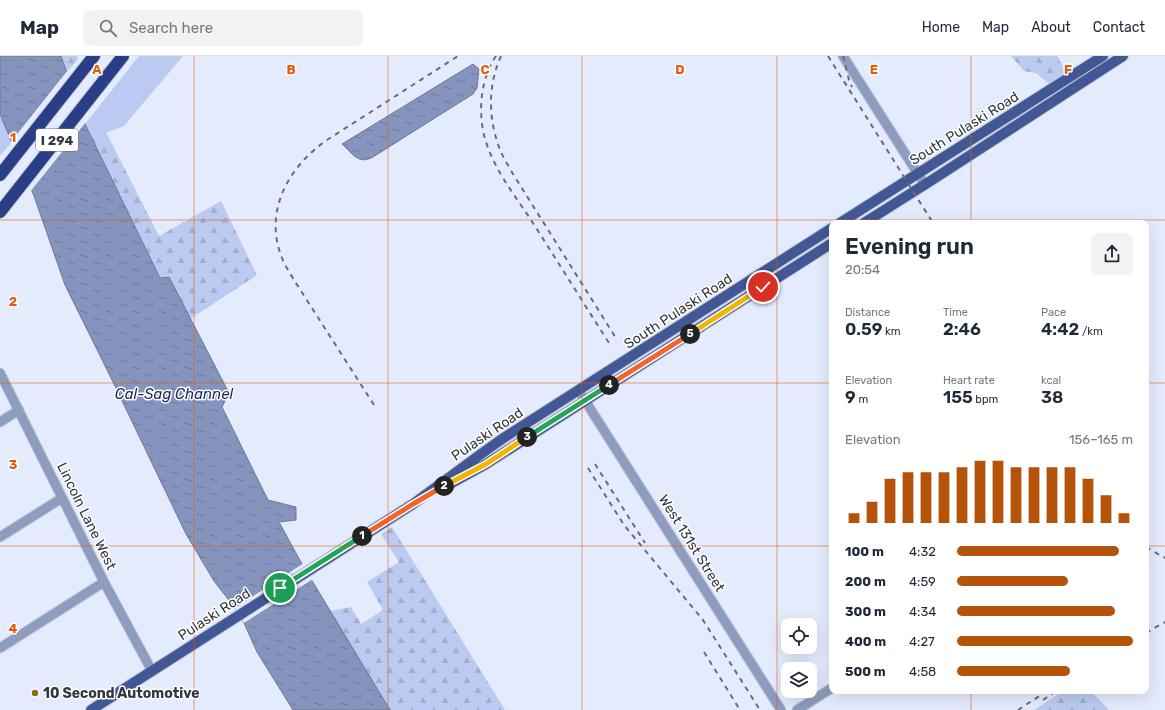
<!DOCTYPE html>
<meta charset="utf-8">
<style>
body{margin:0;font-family:Rubik,sans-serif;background:#f2f2f3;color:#1f2937;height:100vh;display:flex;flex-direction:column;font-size:15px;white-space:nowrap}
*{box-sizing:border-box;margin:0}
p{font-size:13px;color:#747a83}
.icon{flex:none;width:22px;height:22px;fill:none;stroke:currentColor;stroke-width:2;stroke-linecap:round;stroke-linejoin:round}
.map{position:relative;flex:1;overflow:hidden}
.drawer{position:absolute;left:829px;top:164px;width:320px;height:474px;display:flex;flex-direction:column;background:#fff;border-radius:8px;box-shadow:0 4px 16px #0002}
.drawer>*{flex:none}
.buttons{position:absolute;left:781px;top:562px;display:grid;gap:8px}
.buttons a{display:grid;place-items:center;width:36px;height:36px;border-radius:8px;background:#fff;box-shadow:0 4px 16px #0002;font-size:20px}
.pin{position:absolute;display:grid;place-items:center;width:34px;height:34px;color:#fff;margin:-17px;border:2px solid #fff;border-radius:50%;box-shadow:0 1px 4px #0007}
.km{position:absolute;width:20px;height:20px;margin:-10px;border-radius:50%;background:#222;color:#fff;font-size:11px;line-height:20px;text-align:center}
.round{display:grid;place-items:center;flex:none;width:42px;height:42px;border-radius:8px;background:#f2f2f3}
.headline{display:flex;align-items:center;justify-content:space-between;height:68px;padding:0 16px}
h1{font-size:22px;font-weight:600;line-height:30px}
.metrics{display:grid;grid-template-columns:repeat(3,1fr);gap:6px;height:68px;padding:4px 16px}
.metrics div{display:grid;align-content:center}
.metrics b{font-size:17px;font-weight:600}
.metrics small{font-size:11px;font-weight:400}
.metrics p{font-size:11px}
.chart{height:112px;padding:8px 16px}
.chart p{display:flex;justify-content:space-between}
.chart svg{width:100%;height:72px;margin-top:4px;stroke:#b45309;stroke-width:6}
ul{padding:0 16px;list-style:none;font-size:13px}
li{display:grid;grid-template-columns:64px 48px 1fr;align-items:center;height:30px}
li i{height:10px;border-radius:5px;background:#b45309}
header{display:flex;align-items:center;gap:24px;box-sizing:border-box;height:56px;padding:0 20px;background:#fff;border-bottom:1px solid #e0e1e3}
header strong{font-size:19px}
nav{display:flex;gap:22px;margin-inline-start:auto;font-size:14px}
.search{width:280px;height:36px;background:#f2f2f3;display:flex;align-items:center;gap:10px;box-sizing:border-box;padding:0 14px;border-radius:8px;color:#747a83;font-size:15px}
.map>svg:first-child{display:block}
.grass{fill:#bbcaf1}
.forest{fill:url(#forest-firs)}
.water{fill:url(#water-ripples);stroke:#6c7897}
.pier{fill:#e4ebfd}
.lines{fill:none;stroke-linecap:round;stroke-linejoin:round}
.minor-casing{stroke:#c1c7d7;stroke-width:11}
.major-casing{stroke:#c1c7d7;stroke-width:12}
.highway-casing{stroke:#c1c7d7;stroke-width:14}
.minor{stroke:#8d9cbf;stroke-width:9}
.major{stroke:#425895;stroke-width:10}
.highway{stroke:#293e85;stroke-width:12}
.rail{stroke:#696d79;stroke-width:2;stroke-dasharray:5 5;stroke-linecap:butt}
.split-1-casing{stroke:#fff;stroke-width:8}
.split-2-casing{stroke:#fff;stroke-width:8}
.split-3-casing{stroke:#fff;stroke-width:8}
.split-4-casing{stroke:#fff;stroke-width:8}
.split-5-casing{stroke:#fff;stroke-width:8}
.split-6-casing{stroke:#fff;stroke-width:8}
.split-1{stroke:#22a559;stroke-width:5}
.split-2{stroke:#f0652b;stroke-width:5}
.split-3{stroke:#f5b400;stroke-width:5}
.split-4{stroke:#22a559;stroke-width:5}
.split-5{stroke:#f0652b;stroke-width:5}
.split-6{stroke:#f5b400;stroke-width:5}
.grid{fill:none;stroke:#e8590c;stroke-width:1;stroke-opacity:0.55}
.poi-dot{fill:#877213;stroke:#fff;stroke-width:1.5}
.labels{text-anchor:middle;stroke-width:3;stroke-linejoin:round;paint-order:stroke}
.shield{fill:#fff;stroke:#717379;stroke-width:1}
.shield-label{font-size:13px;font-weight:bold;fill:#343740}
.street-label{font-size:14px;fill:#343740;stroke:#fff}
.poi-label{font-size:14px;font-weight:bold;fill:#343740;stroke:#fff;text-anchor:start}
.water-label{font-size:15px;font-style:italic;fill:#1a295b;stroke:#fff}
.grid-label{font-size:13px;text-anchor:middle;font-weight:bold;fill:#e8590c;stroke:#fff;stroke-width:3;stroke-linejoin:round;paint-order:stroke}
</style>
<header>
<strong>Map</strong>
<div class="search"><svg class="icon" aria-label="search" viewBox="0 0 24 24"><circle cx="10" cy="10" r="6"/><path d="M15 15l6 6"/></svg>Search here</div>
<nav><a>Home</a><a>Map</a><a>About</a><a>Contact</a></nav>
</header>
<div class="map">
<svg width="1165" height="654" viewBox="0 0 1165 654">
<defs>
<pattern id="forest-firs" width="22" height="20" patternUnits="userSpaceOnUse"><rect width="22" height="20" fill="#bbcaf1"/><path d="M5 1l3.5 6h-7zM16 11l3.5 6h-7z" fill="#a1aed0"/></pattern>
<pattern id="water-ripples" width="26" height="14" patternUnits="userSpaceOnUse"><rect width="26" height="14" fill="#8494bc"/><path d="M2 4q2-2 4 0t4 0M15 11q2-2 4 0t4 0" fill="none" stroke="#6d7a9a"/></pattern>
</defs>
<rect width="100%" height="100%" fill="#e4ebfd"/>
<!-- grass -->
<path class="grass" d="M139,0H183L124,70L92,82L85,68Z
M0,58L12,86L0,100Z"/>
<!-- forest -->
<path class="forest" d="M61,0H77L78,3L67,16Z
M1011,0H1057L1067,17L1049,28L1036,17L1024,15Z
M106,76L159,180L221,145L257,219L190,263L169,221L160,222L92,82Z
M392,471L505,654H390L330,555L351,551L361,568L383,554L367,526L399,506L381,478Z
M1063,635H1091L1109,654H1034Z"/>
<!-- water -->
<path class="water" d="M0,0H61L85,68L160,222L169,221L229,337L222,351L268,444L296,451V464L279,466L302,508L390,654H293L257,596L244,567L235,552L214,525L186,478L114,328L65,229L34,140L0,58Z
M473,8L479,13L477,32L473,38L373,101C358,109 353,98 342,88Z"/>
<!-- pier -->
<path class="pier" d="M68,14L86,66L30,136L10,87Z
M304,507L313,523L244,567L235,552Z"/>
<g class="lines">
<defs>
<path id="minor" d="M843,0L925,129
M0,317L104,526L152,615
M579,335L781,654
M0,366L19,354
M0,481L62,442
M0,592L104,526
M797,654L832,632"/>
<path id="major" d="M840,167L1103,0
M864,167L932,124L1123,0
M446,430L486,408L832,187
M91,654L413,448L481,398L502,383L832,172"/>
<path id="highway" d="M0,119L94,0
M0,156L123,0"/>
</defs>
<!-- minor casing -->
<use href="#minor" class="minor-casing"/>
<!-- major casing -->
<use href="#major" class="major-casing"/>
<!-- highway casing -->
<use href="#highway" class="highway-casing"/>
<!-- minor -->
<use href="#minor" class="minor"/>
<!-- major -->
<use href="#major" class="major"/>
<!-- highway -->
<use href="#highway" class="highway"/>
<!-- rail -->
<path class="rail" d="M496,0C481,22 478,53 484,79C492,111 514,138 531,164C558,206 584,248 611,290
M501,0C488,29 488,61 499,91C502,100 508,109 513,118L616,282
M828,0L933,167
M843,0L849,24L852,31
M374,349L294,224C290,217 285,210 282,202C263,155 289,110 327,84L458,0
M595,408L645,487
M588,412L624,469L703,564L760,654
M1146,491L1165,502
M1146,577L1165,566
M704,596L740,654
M1043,644L1056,635
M1018,654L1047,635"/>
</g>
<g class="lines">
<defs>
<path id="split-1" d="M280,532L362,480"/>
<path id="split-2" d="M362,480L413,448L444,430"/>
<path id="split-3" d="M444,430L486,408L527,381"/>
<path id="split-4" d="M527,381L609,329"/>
<path id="split-5" d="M609,329L690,278"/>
<path id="split-6" d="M690,278L763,231"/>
</defs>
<!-- split-1 casing -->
<use href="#split-1" class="split-1-casing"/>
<!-- split-2 casing -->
<use href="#split-2" class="split-2-casing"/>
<!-- split-3 casing -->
<use href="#split-3" class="split-3-casing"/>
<!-- split-4 casing -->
<use href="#split-4" class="split-4-casing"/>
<!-- split-5 casing -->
<use href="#split-5" class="split-5-casing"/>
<!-- split-6 casing -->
<use href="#split-6" class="split-6-casing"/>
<!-- split-1 -->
<use href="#split-1" class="split-1"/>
<!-- split-2 -->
<use href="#split-2" class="split-2"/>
<!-- split-3 -->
<use href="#split-3" class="split-3"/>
<!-- split-4 -->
<use href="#split-4" class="split-4"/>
<!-- split-5 -->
<use href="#split-5" class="split-5"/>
<!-- split-6 -->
<use href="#split-6" class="split-6"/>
</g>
<!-- grid -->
<path class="grid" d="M194,0V654M388,0V654M582,0V654M777,0V654M971,0V167M0,164H1165M0,327H832M1146,327H1165M0,490H832M1146,490H1165M971,635V654"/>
<!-- markers -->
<circle class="poi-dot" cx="35" cy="637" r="4"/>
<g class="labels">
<!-- shield labels -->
<rect class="shield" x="36" y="73" width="42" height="22" rx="3"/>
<g class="shield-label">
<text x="57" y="89">I 294</text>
</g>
<!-- street labels -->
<g class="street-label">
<text transform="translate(964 72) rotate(-32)" y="5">South Pulaski Road</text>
<text transform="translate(678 255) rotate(-33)" y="5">South Pulaski Road</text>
<text transform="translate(487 378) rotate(-34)" y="5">Pulaski Road</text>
<text transform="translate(87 460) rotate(64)" y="5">Lincoln Lane West</text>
<text transform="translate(692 487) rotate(58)" y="5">West 131st Street</text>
<text transform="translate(214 558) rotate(-33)" y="5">Pulaski Road</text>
</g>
<!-- poi labels -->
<g class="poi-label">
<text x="43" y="642">10 Second Automotive</text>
</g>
<!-- water labels -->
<g class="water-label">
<text x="174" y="343">Cal-Sag Channel</text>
</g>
</g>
<g class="grid-label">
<text x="97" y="18">A</text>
<text x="291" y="18">B</text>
<text x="485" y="18">C</text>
<text x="680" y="18">D</text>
<text x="874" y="18">E</text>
<text x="1068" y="18">F</text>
<text x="13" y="86">1</text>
<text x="13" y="250">2</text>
<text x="13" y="413">3</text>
<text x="13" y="577">4</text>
</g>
</svg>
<div class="buttons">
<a><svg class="icon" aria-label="locate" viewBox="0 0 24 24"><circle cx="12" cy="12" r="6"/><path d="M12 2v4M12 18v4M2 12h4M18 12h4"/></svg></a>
<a><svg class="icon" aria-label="layers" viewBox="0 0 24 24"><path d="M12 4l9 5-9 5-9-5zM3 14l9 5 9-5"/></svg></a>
</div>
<div class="pin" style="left:280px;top:532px;background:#1e9e55"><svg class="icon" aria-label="arrive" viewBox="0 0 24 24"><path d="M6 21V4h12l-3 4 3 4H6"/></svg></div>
<div class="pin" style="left:763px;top:231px;background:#d93025"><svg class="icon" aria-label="check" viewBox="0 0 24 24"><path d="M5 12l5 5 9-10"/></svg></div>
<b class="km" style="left:362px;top:480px">1</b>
<b class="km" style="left:444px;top:430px">2</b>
<b class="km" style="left:527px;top:381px">3</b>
<b class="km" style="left:609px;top:329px">4</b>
<b class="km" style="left:690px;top:278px">5</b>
<section class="drawer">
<div class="headline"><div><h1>Evening run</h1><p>20:54</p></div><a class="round"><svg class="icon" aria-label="share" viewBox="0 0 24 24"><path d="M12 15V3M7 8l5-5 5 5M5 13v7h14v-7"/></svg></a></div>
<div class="metrics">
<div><p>Distance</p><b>0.59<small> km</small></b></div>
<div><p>Time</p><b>2:46</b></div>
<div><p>Pace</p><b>4:42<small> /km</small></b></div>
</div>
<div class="metrics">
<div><p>Elevation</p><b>9<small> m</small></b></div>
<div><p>Heart rate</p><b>155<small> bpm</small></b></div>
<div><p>kcal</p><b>38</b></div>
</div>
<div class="chart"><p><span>Elevation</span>156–165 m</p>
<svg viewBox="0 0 160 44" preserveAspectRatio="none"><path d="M5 44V38M15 44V31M25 44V17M35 44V13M45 44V13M55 44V13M65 44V10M75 44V6M85 44V6M95 44V10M105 44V10M115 44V10M125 44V10M135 44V17M145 44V27M155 44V38"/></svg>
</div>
<ul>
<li><b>100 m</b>4:32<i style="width:92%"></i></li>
<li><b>200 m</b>4:59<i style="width:63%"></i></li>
<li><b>300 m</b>4:34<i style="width:90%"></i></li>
<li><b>400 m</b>4:27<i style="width:100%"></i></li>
<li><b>500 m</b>4:58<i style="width:64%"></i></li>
</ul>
</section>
</div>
